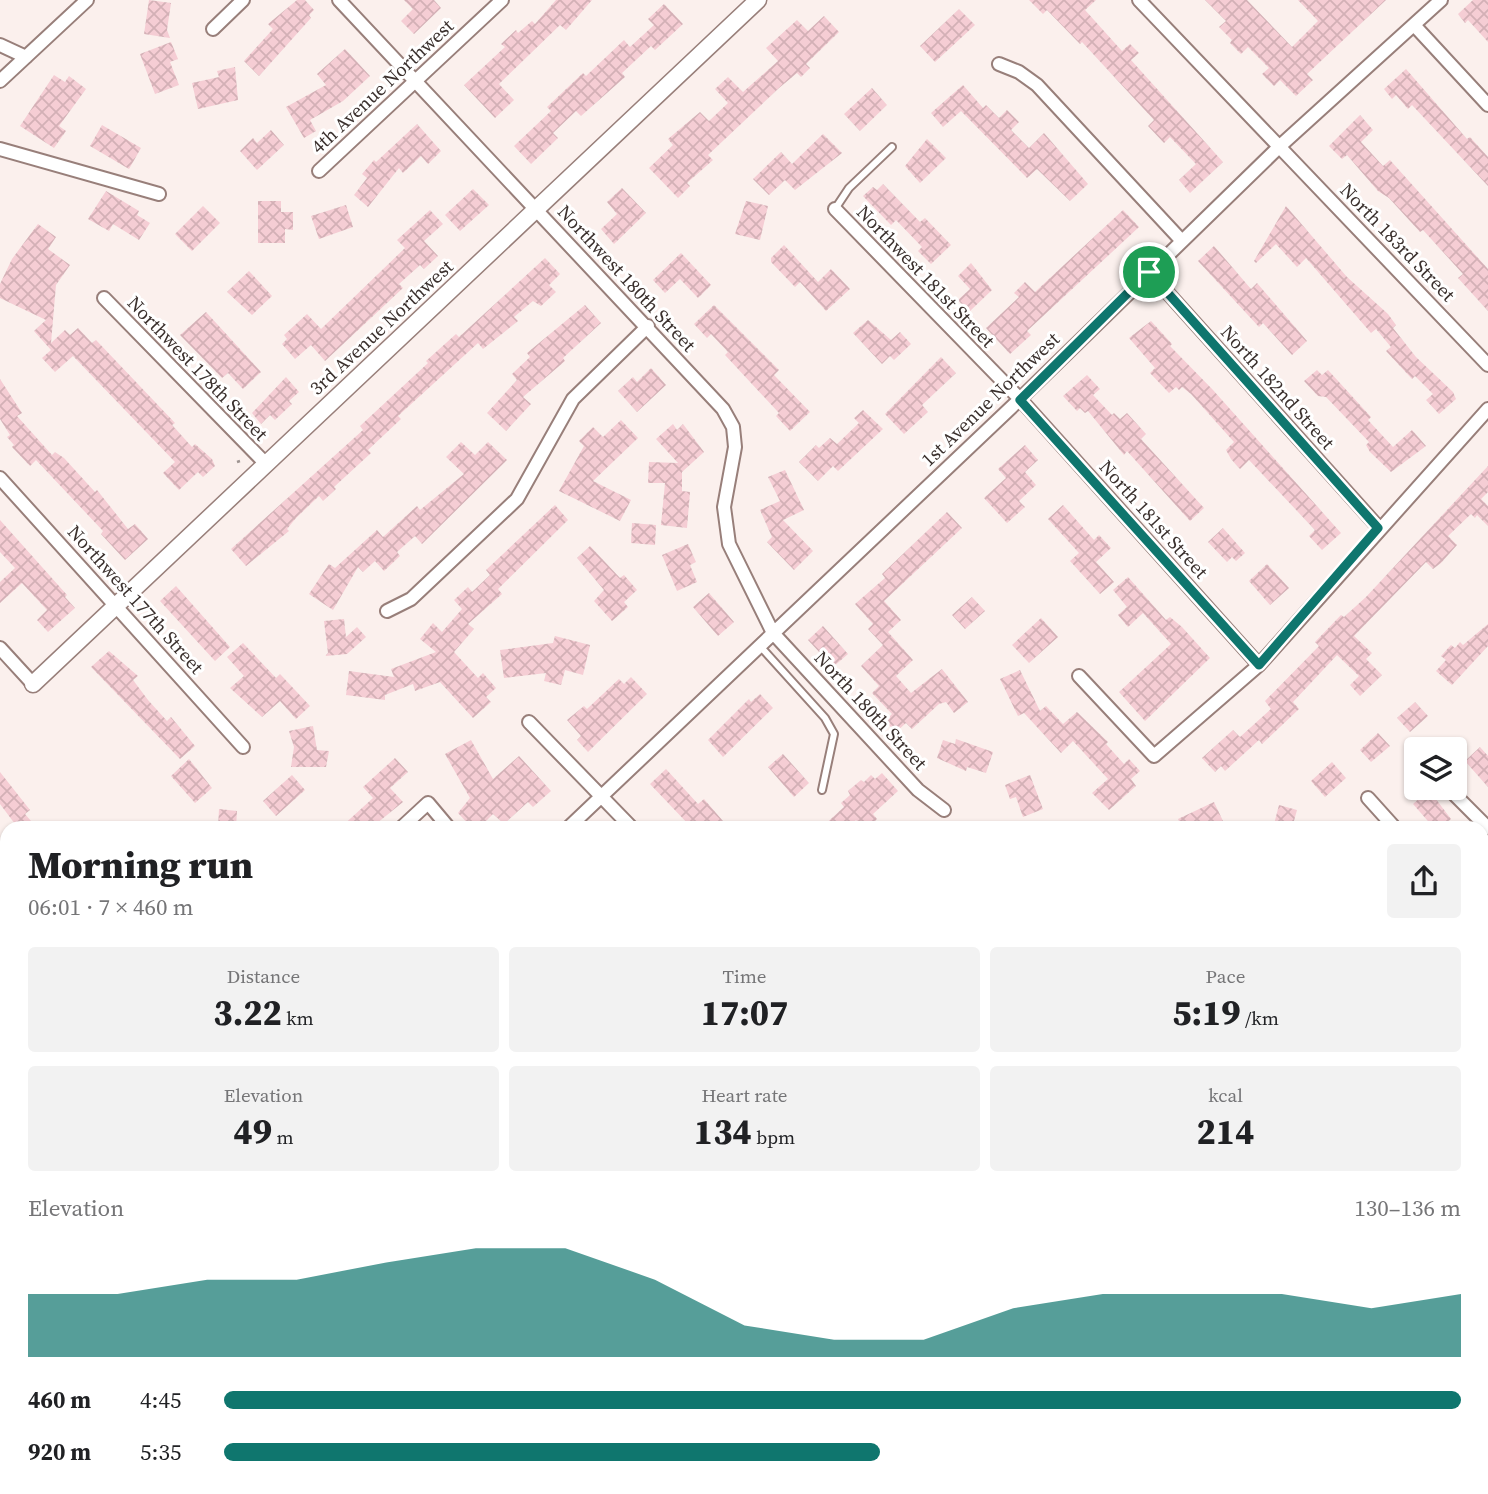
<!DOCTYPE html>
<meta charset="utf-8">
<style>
body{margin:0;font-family:"Source Serif 4",serif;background:#f2f2f2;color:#202124;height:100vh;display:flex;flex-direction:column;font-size:26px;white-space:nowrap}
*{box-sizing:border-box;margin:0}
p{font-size:23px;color:#757577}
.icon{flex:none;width:38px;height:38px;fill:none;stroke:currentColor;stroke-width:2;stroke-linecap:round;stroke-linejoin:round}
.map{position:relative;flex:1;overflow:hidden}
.sheet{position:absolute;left:0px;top:821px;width:1489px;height:674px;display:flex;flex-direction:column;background:#fff;border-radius:21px 21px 0 0;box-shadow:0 2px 5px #0004}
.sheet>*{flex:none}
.buttons{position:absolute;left:1404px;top:737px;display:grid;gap:14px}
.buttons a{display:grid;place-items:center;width:63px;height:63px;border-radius:7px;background:#fff;box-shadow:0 2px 5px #0004;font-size:35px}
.pin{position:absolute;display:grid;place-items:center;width:60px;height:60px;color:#fff;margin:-30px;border:4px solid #fff;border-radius:50%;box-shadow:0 2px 7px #0007}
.round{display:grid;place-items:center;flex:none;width:74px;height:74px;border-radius:7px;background:#f2f2f2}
.head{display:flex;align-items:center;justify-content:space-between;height:119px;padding:0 28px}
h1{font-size:38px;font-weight:800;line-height:52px}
.figures{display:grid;grid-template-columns:repeat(3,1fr);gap:10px;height:119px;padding:7px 28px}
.figures div{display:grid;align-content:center;border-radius:7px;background:#f2f2f2;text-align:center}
.figures b{font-size:35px;font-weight:800}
.figures small{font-size:19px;font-weight:400}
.figures p{font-size:19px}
.chart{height:196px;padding:14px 28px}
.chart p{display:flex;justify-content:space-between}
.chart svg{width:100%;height:126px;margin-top:7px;fill:#0f766e;opacity:.7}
ul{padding:0 28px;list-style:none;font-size:23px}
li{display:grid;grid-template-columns:112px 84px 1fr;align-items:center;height:52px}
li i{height:18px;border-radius:9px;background:#0f766e}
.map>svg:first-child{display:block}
.built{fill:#f8e2de}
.building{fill:url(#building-cross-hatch)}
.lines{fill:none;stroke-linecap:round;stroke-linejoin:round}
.service-casing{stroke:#987f7a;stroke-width:10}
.minor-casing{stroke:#987f7a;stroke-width:16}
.tertiary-casing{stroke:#987f7a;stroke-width:19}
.path{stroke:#9e9491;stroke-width:2.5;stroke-dasharray:5 3.5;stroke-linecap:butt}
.service{stroke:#fff;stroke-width:6}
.minor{stroke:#fff;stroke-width:12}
.tertiary{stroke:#fff;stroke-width:16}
.route-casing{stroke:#fff;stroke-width:14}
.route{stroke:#0f766e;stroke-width:9}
.labels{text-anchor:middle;stroke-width:6;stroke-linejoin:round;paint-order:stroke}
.street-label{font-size:19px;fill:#3b312e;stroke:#fff}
</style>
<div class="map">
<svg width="1488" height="1494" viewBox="0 0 1488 1494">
<defs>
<pattern id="building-cross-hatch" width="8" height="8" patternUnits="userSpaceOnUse" patternTransform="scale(1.75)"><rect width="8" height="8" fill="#f5cdd4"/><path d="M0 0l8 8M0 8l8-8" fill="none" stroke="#d3b0b6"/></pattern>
</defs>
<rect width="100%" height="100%" fill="#fbf0ed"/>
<!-- built -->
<path class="built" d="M739,1488H1048L1045,1494H734Z"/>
<!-- building -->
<path class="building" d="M149,0L171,3L167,30L170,38L144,34Z
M297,0H305L314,10L309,15L311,18L259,76L244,61L273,29L268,24Z
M404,0H434L441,8L414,34L401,21L413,9Z
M556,0H592L566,30L560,25L499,84L514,100L495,118L464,85L505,47L501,44L516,30L518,33L532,21L535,24Z
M1029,0H1096L1085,10L1122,51L1130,44L1139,53L1131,60L1223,162L1190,193L1179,180L1196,164L1170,137L1164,143L1148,126L1154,120L1082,42L1080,44L1047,10L1043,14Z
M1205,0H1247L1292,47L1318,21L1298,0H1386L1307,74L1313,80L1296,96L1280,80L1274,86L1262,74L1269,68L1248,47L1241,54L1230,43L1232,40L1219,27L1226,21Z
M1473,0H1488V42L1468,20L1465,23L1458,14Z
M664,4L683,24L655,50L651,46L622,73L625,77L581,116L576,111L553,133L558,138L531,164L514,146L551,111L547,107L583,73L586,76L624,40L630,47L654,25L648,19Z
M959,9L975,25L935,62L920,46Z
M824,16L839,32L806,64L810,68L801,77L797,73L779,88L708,155L713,160L687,183L690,186L678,198L649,168L673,145L668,139L700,112L709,121L728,103L715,89L728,77L743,92L760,77L778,61L766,48L797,20L808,31Z
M171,42L178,59L170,62L179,85L155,94L140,54Z
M345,49L370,76L343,101L310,120L316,131L304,138L286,107L326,85L317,74Z
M235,67L238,100L198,109L192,83L219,77L217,71Z
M1406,69L1467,139L1470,137L1488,157V186L1412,105L1408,109L1396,95L1392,99L1384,89Z
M54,75L65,82L69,76L86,89L59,126L66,131L54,148L20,126Z
M963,85L983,108L986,105L999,118L1007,110L1019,122L1011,130L1029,148L1044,133L1088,184L1070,201L1037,169L1027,178L961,111L943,127L931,113Z
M872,88L887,105L860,131L844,114Z
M1360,115L1373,130L1361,142L1383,166L1390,160L1488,269V311L1458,278L1463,274L1423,230L1420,232L1389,198L1378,191L1347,155L1342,159L1329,146Z
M417,124L441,151L428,164L421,156L403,173L399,168L368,207L354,195L367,178L362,174L374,160L376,162Z
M102,125L141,148L129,169L90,146Z
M271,130L284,145L257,170L240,151L253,138L257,143Z
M823,134L842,153L795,190L785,180L769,195L753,179L781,152L792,164Z
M927,139L946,158L920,183L905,166Z
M883,184L920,222L925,218L951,245L931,264L918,251L922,247L896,220L891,225L863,196L873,187L877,190Z
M622,188L646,213L614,244L601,229L617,214L607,202Z
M473,189L489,205L460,231L445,215Z
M106,191L139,211L137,215L150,223L139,240L113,224L109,231L88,219Z
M258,201H281V212H293V230L285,229V243H258Z
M746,201L768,206L760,240L735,234Z
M346,205L353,227L319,239L311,216Z
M203,206L220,223L192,251L175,234Z
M1286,206L1347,277L1388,314L1396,325L1393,328L1416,357L1453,392L1456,399L1439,414L1426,400L1433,394L1415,376L1412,379L1386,351L1391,347L1376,329L1371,333L1306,258L1297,267L1276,244L1256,263L1254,261Z
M430,210L443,224L424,241L438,256L424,269L420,265L399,284L403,288L325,361L311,345L295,359L282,344L287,339L284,335L307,314L321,329L405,248L397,240Z
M1123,210L1139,227L1027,331L1031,335L1010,354L986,328L1019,297L1014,293L1025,282L1035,292Z
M38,224L56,237L48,249L70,265L56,285L51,343L65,330L70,335L78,328L92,343L96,340L175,423L172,425L192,447L195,444L212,459L215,466L203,477L198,472L179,490L163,473L175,462L73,356L55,372L42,358L51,350L34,331L46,320L0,298V284L12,259Z
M784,245L818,282L831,269L850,289L826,311L800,282L795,287L771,262V258Z
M1214,246L1251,289L1257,283L1307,341L1292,355L1263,323L1259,327L1198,261Z
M681,253L711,285L698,298L680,279L665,293L653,280Z
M545,258L560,274L549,285L556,292L541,306L533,301L514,317L518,321L483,349L478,343L398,416L401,419L368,450L371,453L334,487L336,489L323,501L319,496L296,518L287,529L289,531L246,566L231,549L363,430L360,426L428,363L426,361L456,334L459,337Z
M971,263L992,290L969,312L958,300L970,289L958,276Z
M249,271L272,296L252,315L227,292Z
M585,305L601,323L563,358L565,361L523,397L531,404L506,431L487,413L517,380L512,374L530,357L527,353Z
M714,305L779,370L774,375L810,412L790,431L776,416L779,413L725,355L728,352L711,334L707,338L694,324Z
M206,312L261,372L243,389L228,373L222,378L180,335Z
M868,320L891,340L900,332L911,344L894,360L890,356L882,364L853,333Z
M1151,321L1172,344L1170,346L1213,390L1341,533L1322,550L1309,536L1315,530L1249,460L1240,469L1231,459L1226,450L1234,442L1191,394L1182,387L1179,390L1176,387L1169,393L1150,373L1155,368L1129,338Z
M941,357L956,373L922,405L928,412L904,434L885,414Z
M651,368L666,385L637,412L618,391L633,377L637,382Z
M1317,370L1322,375L1328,370L1371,417L1368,420L1393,447L1412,430L1426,446L1391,472L1370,452L1366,445L1369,442L1349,421L1326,397L1318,396L1304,381Z
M1087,375L1100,389L1093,395L1112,415L1114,413L1120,419L1127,413L1146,434L1141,439L1204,508L1190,521L1127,451L1124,455L1088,411L1085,413L1080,408L1077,411L1063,396Z
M286,377L299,392L289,401L292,404L275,420L270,415L261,424L252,413Z
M0,379L22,413L17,416L52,455L55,452L64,458L95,492L97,490L128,529L135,524L148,539L125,560L101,534L103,531L36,460L30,466L12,447L14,445L7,437L10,435L0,419Z
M863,410L883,429L838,471L833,466L818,481L799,462L816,445L819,448L830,438L837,444L859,423L854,418Z
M621,420L638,438L593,481L631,500L620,521L559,491L584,446L579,441L593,427L603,437Z
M673,424L677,430L683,424L704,452L682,472V491L690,492L687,528L661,525L665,483H648L649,462L678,463L656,439Z
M461,442L475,455L488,442L507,460L422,544L415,536L397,552L400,556L384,571L375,561L363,572L358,567L333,610L309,594L329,564L335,568L377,530L383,537L417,506L420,510L464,474L446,457Z
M1025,445L1038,460L1025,472L1036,485L1019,501L1025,507L1007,523L984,498L1006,478L998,469Z
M1488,466V492L1481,499L1488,506V526L1477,515L1475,518L1471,514L1448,536L1457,545L1441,563L1433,569L1426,562L1354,636L1372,653L1366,659L1382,675L1360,696L1350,685L1359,676L1337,655L1293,702L1299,709L1262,744L1259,740L1225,771L1221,766L1215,772L1202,758L1233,730L1240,737L1271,709L1265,701L1319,646L1315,642L1341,615L1344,617L1366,597Z
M785,470L804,510L783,520L813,551L794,570L767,542L772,537L760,510L780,501L768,477Z
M555,505L568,520L498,589L502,594L468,624L474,629L454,652L478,678L483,673L496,688L486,697L491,702L473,718L440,682L415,691L413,684L385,695V700L346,695L349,671L394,677L391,669L436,652L420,639L433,623L442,632L462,609L454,600L468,587L472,592L490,575L486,570Z
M1063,505L1094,540L1099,535L1111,548L1096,562L1114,582L1100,594L1070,561L1079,553L1048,519Z
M947,512L962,528L884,601L901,620L888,632L913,660L896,676L911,693L942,669L968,702L954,713L946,702L939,704L912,729L906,723L896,732L885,721L892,714L872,693L879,686L861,666L883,645L868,629L873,624L855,604L885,578L882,574Z
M0,520L67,595L65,597L75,608L48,632L37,620L47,610L22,583L0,603V582L15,568L0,552Z
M632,523L656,525L655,545L631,543Z
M1223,528L1245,553L1236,561L1232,557L1227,562L1208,542Z
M688,544L696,562L690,565L697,582L677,591L662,555Z
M590,546L620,578L624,575L637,590L624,602L628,607L612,621L594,601L604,590L577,558Z
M1267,564L1289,588L1270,605L1249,581Z
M1128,577L1166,620L1170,617L1182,627L1210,658L1145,721L1119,692L1171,644L1143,613L1128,627L1118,615L1127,607L1113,590Z
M176,586L230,647L215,661L160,601Z
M709,593L734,622L718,636L693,607Z
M972,597L985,611L965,629L952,615Z
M1041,618L1058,637L1029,663L1012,645Z
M344,619L346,637L357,627L366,637L347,654L325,656L328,653L324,621Z
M1488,624V646L1452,685L1436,671L1446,660L1441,656L1451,645L1455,648L1460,642L1463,645Z
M823,626L848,654L833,667L808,640Z
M555,636L590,645L583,675L565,670L561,685L544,681L546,673L504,678L500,650L553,643Z
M243,643L276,678L280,674L310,706L296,719L280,701L262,717L230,688L244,676L227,657Z
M109,651L138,676L133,680L148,700L167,721L171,717L195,746L180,759L91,667Z
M1020,670L1040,711L1046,706L1063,724L1077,712L1108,742L1106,744L1124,764L1129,759L1140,771L1131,779L1136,786L1109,810L1092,793L1108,779L1073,741L1061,753L1024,713L1018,716L1000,679Z
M631,677L647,694L588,752L577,740L581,736L567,720L584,706L587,709L619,679L624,684Z
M760,694L773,708L723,757L708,740L749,699L751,702Z
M1415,702L1428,716L1410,732L1397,718Z
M313,726L317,750L329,751L326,767H291L294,747L289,731Z
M1378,733L1390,746L1371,762L1360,750Z
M956,739L993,752L986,773L967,767L966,771L937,758L943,740L955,744Z
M471,740L493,779L519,756L551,791L533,807L528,802L504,824L493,814L479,828H472L458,813L470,798L445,754Z
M1480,747L1488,756V787L1465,761Z
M783,754L809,783L794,797L768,767Z
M395,758L408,772L390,788L403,802L371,828H340L373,798L363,787Z
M189,759L212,788L195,803L171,776Z
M1332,762L1346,778L1325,797L1311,781Z
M666,769L698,804L704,799L729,828H699L694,823L690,826L650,784Z
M0,772L30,810L25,814L37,828H18L0,804Z
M882,773L898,791L873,814L877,819L868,828H863L856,820L848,828H821L844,807L841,803L850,795L848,791L861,780L864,782L871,775L875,779Z
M292,775L305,790L276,816L263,801Z
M1030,775L1043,809L1023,817L1016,797L1010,799L1005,785Z
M1429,790L1451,819L1441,828H1434L1413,804Z
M1214,802L1223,821L1210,828H1182L1178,819Z
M1279,805L1297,810L1292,828H1273Z
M219,809L237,811L236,828H218Z"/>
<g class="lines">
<defs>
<path id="service" d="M835,209L849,188L892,147
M760,646L825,718L834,734L822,790
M1410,1488L1416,1494"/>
<path id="minor" d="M339,0L723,409L733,427L735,447L724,507L729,544L773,633L918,790L944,810
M1139,0L1488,365
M1414,25L1488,105
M213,29L243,0
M0,45L26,57
M999,64L1019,72L1037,85L1181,240
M0,81L87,0
M0,149L159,194
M319,171L502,0
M835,209L1020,399L1259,665
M1149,272L1379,528
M104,298L266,464
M0,478L243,747
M387,611L411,599L517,499L573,399L648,326
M0,648L33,684
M1079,676L1154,756L1259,665L1488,409
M529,722L632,828
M1448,788L1488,828
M1368,798L1395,828
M401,828L428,803L449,828
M568,828L1020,399L1280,146L1441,0
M0,859L7,866
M1482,1002L1488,1008
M0,1039L7,1033
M50,1494L57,1488
M381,1494L387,1488"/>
<path id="tertiary" d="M33,684L758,0
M1482,858L1488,853
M0,1015L7,1023
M438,1488L444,1494
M1063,1494L1066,1488"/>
</defs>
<!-- service casing -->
<use href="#service" class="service-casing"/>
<!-- minor casing -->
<use href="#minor" class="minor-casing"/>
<!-- tertiary casing -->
<use href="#tertiary" class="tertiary-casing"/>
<!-- path -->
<path class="path" d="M237,462L240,461
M894,1488L901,1494
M750,1494H758
M877,1494L884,1488
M1018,1494L1021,1488"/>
<!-- service -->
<use href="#service" class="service"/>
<!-- minor -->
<use href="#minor" class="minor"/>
<!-- tertiary -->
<use href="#tertiary" class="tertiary"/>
</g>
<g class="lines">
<defs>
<path id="route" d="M1149,272L1378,528L1259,665L1020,400Z"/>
</defs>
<!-- route casing -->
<use href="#route" class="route-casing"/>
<!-- route -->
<use href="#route" class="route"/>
</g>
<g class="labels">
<!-- street labels -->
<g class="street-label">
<text transform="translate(382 86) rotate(-43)" y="7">4th Avenue Northwest</text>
<text transform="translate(1398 242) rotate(46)" y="7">North 183rd Street</text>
<text transform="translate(926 276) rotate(46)" y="7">Northwest 181st Street</text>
<text transform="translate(627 278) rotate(47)" y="7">Northwest 180th Street</text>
<text transform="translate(381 327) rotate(-43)" y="7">3rd Avenue Northwest</text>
<text transform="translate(198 368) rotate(46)" y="7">Northwest 178th Street</text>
<text transform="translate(1278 387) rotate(48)" y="7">North 182nd Street</text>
<text transform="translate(990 399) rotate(-44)" y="7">1st Avenue Northwest</text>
<text transform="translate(1154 519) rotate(48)" y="7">North 181st Street</text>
<text transform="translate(136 599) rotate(48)" y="7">Northwest 177th Street</text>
<text transform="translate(871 710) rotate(47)" y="7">North 180th Street</text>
</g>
</g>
</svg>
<div class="buttons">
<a><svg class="icon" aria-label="layers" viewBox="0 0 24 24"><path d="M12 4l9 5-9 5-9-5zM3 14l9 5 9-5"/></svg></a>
</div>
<div class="pin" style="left:1149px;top:272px;background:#1e9e55"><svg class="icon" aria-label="arrive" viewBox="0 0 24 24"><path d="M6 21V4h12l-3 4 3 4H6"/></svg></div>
<section class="sheet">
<div class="head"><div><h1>Morning run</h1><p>06:01 · 7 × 460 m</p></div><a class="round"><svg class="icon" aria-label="share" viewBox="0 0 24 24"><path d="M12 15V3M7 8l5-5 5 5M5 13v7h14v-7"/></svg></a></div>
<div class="figures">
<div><p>Distance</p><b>3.22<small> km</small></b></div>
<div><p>Time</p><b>17:07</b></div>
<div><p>Pace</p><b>5:19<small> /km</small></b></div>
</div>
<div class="figures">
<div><p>Elevation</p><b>49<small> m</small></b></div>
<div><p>Heart rate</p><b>134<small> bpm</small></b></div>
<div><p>kcal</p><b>214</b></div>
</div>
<div class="chart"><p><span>Elevation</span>130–136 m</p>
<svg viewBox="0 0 160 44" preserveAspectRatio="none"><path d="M0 44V22L10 22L20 17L30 17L40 11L50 6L60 6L70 17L80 33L90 38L100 38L110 27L120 22L130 22L140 22L150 27L160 22V44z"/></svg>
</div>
<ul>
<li><b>460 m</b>4:45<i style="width:100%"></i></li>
<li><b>920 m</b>5:35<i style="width:53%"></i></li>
</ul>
</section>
</div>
